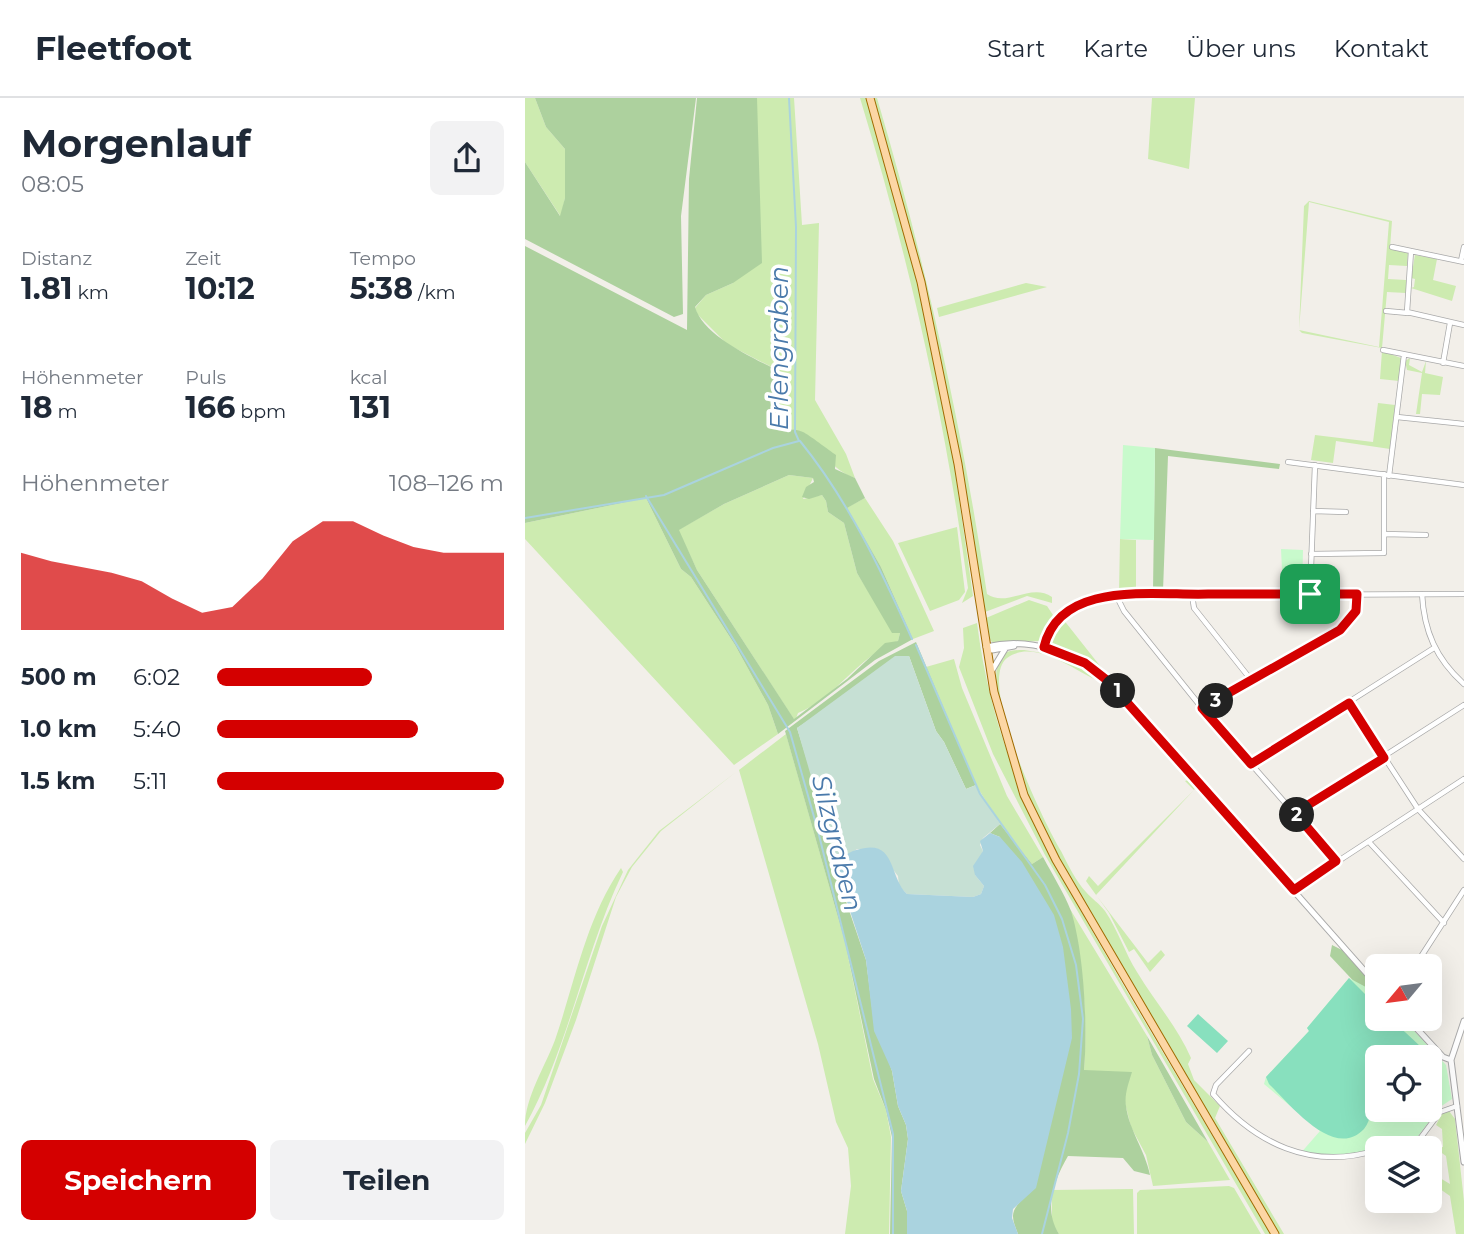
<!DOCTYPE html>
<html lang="de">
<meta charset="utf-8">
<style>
body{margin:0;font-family:Montserrat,sans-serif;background:#f2f2f3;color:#1f2937;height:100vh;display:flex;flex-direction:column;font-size:26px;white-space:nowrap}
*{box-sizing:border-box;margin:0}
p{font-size:23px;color:#747a83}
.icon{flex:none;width:38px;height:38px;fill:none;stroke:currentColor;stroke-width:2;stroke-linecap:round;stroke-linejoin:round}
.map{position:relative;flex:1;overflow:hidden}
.details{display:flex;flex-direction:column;background:#fff;width:525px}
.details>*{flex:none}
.needle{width:46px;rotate:241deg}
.fabs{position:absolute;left:840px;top:856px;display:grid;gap:14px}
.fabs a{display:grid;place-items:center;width:77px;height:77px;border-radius:10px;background:#fff;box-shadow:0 7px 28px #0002;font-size:35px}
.pin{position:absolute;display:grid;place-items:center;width:60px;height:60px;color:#fff;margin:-30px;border-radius:14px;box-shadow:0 4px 10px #0006}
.km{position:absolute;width:35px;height:35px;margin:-18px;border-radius:50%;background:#222;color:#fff;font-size:19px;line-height:35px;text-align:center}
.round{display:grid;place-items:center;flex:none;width:74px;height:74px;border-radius:10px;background:#f2f2f3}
.summary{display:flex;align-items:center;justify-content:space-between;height:119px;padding:0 21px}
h1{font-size:38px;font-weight:700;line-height:52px}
.figures{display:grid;grid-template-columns:repeat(3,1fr);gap:10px;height:119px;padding:7px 21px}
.figures div{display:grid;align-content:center}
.figures b{font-size:30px;font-weight:700}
.figures small{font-size:19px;font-weight:400}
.figures p{font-size:19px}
.chart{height:196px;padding:14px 21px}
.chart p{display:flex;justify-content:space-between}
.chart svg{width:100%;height:126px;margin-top:7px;fill:#d40000;opacity:.7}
.cta{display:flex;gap:14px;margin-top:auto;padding:14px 21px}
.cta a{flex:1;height:80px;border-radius:10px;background:#d40000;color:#fff;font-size:28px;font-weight:700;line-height:80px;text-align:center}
.cta a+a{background:#f2f2f3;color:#1f2937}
ul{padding:0 21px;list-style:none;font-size:23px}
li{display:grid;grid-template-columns:112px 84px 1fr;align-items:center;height:52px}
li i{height:18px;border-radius:9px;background:#d40000}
header{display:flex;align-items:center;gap:42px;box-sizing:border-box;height:98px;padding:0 35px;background:#fff;border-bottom:2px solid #e0e1e3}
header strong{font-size:33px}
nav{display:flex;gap:38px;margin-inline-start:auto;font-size:24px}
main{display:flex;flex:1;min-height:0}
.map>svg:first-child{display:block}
.grass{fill:#cdebb0;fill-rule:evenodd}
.forest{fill:#add19e;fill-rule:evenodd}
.wetland{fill:#c6e0d4}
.park{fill:#c8facc;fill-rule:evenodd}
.pitch{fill:#88e0be}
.water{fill:#aad3df}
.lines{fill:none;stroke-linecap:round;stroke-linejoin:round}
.stream{stroke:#aad3df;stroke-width:2}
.minor-casing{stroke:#a9a9a9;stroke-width:6}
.tertiary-casing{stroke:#a9a9a9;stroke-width:7}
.primary-casing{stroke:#a06b00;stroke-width:9}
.minor{stroke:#fff;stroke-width:4.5}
.tertiary{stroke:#fff;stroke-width:5}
.primary{stroke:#fcd6a4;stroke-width:7}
.route-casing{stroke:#fff;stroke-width:14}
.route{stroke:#d40000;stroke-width:9}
.labels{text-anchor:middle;stroke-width:7;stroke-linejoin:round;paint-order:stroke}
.water-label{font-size:26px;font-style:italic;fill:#4a7aab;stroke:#fff}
</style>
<header>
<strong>Fleetfoot</strong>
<nav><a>Start</a><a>Karte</a><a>Über uns</a><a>Kontakt</a></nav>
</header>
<main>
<section class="details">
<div class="summary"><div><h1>Morgenlauf</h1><p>08:05</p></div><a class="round"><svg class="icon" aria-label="share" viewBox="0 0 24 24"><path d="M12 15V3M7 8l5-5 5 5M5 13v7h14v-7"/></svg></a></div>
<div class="figures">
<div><p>Distanz</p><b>1.81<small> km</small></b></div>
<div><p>Zeit</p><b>10:12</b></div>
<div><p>Tempo</p><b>5:38<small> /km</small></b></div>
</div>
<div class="figures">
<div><p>Höhenmeter</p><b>18<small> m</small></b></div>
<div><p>Puls</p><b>166<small> bpm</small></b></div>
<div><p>kcal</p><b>131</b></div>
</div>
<div class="chart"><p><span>Höhenmeter</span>108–126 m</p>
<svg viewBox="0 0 160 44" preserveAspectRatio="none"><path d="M0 44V17L10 20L20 22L30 24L40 27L50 33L60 38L70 36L80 26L90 13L100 6L110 6L120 11L130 15L140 17L150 17L160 17V44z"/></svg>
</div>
<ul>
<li><b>500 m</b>6:02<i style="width:54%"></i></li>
<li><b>1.0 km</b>5:40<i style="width:70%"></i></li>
<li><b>1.5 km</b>5:11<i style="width:100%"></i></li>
</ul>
<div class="cta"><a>Speichern</a><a>Teilen</a></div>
</section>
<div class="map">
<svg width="939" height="1136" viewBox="0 0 939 1136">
<rect width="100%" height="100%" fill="#f2efe9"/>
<!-- grass -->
<path class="grass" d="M0,0H10L21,29L40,51V100L36,119L0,64Z
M232,0H269L277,127L294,125L290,302L321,356L330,380C304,371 301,353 282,337C276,332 264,332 256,328L251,313L260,276L202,246L172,216L170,210L181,197L208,185L232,66Z
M335,0H342L393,183L423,324L448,498L437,505L443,490C421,323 384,161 335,0Z
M347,0H352C400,162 437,328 462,496C482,510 506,484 527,499V505L502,498L460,514C434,340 397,169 347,0Z
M627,0H670L664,71L623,61Z
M784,103L867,123L865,150L883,154L882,168L864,167L863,181L881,182V195L862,194L857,250L777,235L774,232L779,108ZM784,104L864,124L854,249L774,232Z
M890,157L912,161L908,182L931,188L927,203L886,190L889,189L890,181L886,180Z
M501,185L522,189L414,219L412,210Z
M857,253L876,260L874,283L855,281Z
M885,260L884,267L897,274L901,263L900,275L918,279L915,297L897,296L895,316H891L897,275L882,272L880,263Z
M853,305L870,307L865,351L811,343L808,365L786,362L790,337L848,344Z
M264,377L288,380L278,401L297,397L301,403L303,414L319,425L332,475L369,535H375L373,543C334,557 312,599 273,615L270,623L172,472L153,432L199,406Z
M121,400L156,471L166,479L210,547L243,607L253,636L209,667L0,441V425Z
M340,400L368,443L409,533L388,541L356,469L321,410Z
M432,429L440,494L434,502L405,513L373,445Z
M595,441L611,442V495H594Z
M504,502L522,508L528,517L515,543L468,545L465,542L461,520Z
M538,521L583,578L558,561L526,546L525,539Z
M452,525C470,668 530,768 600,890C648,972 697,1054 746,1136H740L520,757L468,656L434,569L439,550L438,530Z
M499,552L536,558L580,584C567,587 513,536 482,560C451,584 519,725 536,753C543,767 551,783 561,794C567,801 574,805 580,813C593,832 600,855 612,874C630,904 652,928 666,960L663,966L669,982L695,1008L690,1020L759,1136H753C705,1055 658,974 610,894C578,839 543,785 516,727C502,699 458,587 475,560C480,552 490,552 499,552Z
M429,561L437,590L482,698L518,759L507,766L475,726L451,687L401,569Z
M261,636L320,844L348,981L361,1012L366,1039L364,1136H320L326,1088L323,1050L311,1024L293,946L214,672Z
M211,674L136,733L107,769L91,799L51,922L20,1005L0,1046V1035L16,1007L77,828L103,772L134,733Z
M666,681L672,688L669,692L571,797L623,865L636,852L640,857L625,874L609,851L604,854L584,815L561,783L564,778L573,788L669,692L660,683Z
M96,770L98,774C59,855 44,949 0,1028C0,999 20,969 30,942C50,884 61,821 96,770Z
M545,811L622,938L627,957L661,1024L683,1044L705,1082L628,1088L621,1057L606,1029L600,1005L559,972C563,920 558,862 545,811Z
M924,1013L930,1021L939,1103V1136H931L925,1098L905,1084V1074L925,1086L921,1058L910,1050L918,1049L917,1031L911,1027L917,1015Z
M704,1088L709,1090L736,1136H612V1095L615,1092Z
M608,1091L609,1136H534L527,1125V1092Z"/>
<!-- forest -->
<path class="forest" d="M10,0H171L156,118L158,216L149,219L0,141V64L35,118L40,100V51L21,29Z
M172,0H232L237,165L208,185L181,197L170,209C179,240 234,262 261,277L251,312L256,328C264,332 271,331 278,334C283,336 305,353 311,357L310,371L330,380L340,400L322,410L356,469L388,541L350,562L253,636L243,607L210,547L166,479L156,471L121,400L0,425V148L162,232L164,81ZM264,377L288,380L289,384L281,389L277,399L284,401L297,397L301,403L303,414L319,425L332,475L367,535H375L373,543L360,545L322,581L269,621L172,472L154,432L199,406Z
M630,350L755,366L754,371L643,358L638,493H628Z
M391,544L451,687L441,691L419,644L411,633L384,558L272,630L314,764L312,777L341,862L348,917L367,973L373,1008L381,1027L383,1041L376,1093L382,1113V1136H365L367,1039L361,1012L349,981L320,844L260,633L354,563Z
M475,726L507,766L518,759C527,776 539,795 546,813C559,854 563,928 559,972L607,974C604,984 599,997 601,1008C604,1032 620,1052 625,1077L609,1073L598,1060L543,1058C529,1082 518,1111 534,1136H493C488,1123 484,1115 495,1104L475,739L465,735Z
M807,847L817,852L852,891V908L805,858Z
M622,938L683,1044L661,1024L627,957Z"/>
<!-- wetland -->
<path class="wetland" d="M370,558H384L411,633L419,644L441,691L451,687L475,726L458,740L455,747L458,753L450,777L459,788L456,796L448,799L382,796L374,788L373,778L352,751H332L314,764L308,754L272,630Z"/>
<!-- park -->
<path class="park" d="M598,347L630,350L629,442L595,441Z
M756,451L778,452L777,492L758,493Z
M824,880L852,895V920L878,921L921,967L927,1001L915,1009L885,1049L864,1046L820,1059L774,1057L795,1033L739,986L741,979L784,933L782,930ZM852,959H905V1012H852Z"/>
<!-- pitch -->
<path class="pitch" d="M824,880L852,908V920L866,921L910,962L905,967V959H852V1001C845,1009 847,1021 839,1031C809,1063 765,1006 744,986L741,979L784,933L782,930Z
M673,916L703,943L692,955L662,928Z"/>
<!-- water -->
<path class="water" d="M465,735L475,739L497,764L529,817L538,849L546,911L547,940L511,1090L488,1111L487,1120L493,1136H382V1113L376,1093L383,1041L381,1027L373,1008L367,973L349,933L341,862L311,770C314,762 321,755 331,752C372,739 363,778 382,796L448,799L456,796L459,788L450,777L448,768L458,753L455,743Z"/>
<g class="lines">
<!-- stream -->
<path class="stream" d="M275,343C323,402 356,472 387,541
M121,398L265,634L293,733L368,1036V1136
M0,420L139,397L248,350L274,343L270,334L271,129L264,0
M391,547L455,696L520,787L537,821L551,867L558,921L554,976L543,1035L517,1136"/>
<defs>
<path id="minor" d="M867,149L886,153
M936,163L939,149
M939,164L886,153L882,214L939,227
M861,213L883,215
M858,252L939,268
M918,265L925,225
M872,319L939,326
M763,364L939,387
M864,378L879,257
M788,413L821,414
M859,436L901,437
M786,456L859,455V376
M785,496L790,367
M897,496C899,533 911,561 939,586
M591,497L599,513L677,610L811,763
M667,497L669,510L727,583
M519,549C526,522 548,505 575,498L939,496
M824,605L893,711L939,761
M677,610L815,532L831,513L832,496
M726,666L909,550
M770,715L939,607
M844,744L919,825
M769,792L939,681
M890,868L939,792
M724,953L691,987L688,996C730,1045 786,1073 852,1052
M858,1050L877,1044L891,1046L915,1014L932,1008"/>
<path id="tertiary" d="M461,549C505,538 550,555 583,583L852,887
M462,549L467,552L489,548
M466,574L480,551
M882,920L918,959L926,962
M939,923L926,962L939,1064"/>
<path id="primary" d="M345,0L396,184L433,366L469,594L499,697L531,762L750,1136"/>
</defs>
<!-- minor casing -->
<use href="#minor" class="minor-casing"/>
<!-- tertiary casing -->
<use href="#tertiary" class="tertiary-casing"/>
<!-- primary casing -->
<use href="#primary" class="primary-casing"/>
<!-- minor -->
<use href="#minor" class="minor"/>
<!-- tertiary -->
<use href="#tertiary" class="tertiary"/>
<!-- primary -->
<use href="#primary" class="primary"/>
</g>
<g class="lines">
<defs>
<path id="route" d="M683,496H832L831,513L815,532L677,610L726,666L824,605L859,660L770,715L811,763L769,792L583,583L560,565L519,549C535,481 631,498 683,496Z"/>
</defs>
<!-- route casing -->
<use href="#route" class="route-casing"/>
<!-- route -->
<use href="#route" class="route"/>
</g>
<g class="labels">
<!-- water labels -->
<g class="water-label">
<text transform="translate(254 250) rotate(-90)" y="9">Erlengraben</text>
<text transform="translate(312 745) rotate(76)" y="9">Silzgraben</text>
</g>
</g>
</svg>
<div class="fabs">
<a><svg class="needle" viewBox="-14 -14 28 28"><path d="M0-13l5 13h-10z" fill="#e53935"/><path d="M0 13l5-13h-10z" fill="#747a83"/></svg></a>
<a><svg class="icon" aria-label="locate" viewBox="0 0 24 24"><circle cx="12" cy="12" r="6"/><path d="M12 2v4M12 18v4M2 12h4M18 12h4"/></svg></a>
<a><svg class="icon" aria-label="layers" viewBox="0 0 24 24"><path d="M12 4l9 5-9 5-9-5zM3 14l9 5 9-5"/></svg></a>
</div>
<div class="pin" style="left:785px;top:496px;background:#1e9e55"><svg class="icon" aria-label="arrive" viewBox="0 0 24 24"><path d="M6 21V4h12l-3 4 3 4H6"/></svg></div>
<b class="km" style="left:593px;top:593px">1</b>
<b class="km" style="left:772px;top:717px">2</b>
<b class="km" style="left:691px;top:603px">3</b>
</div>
</main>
